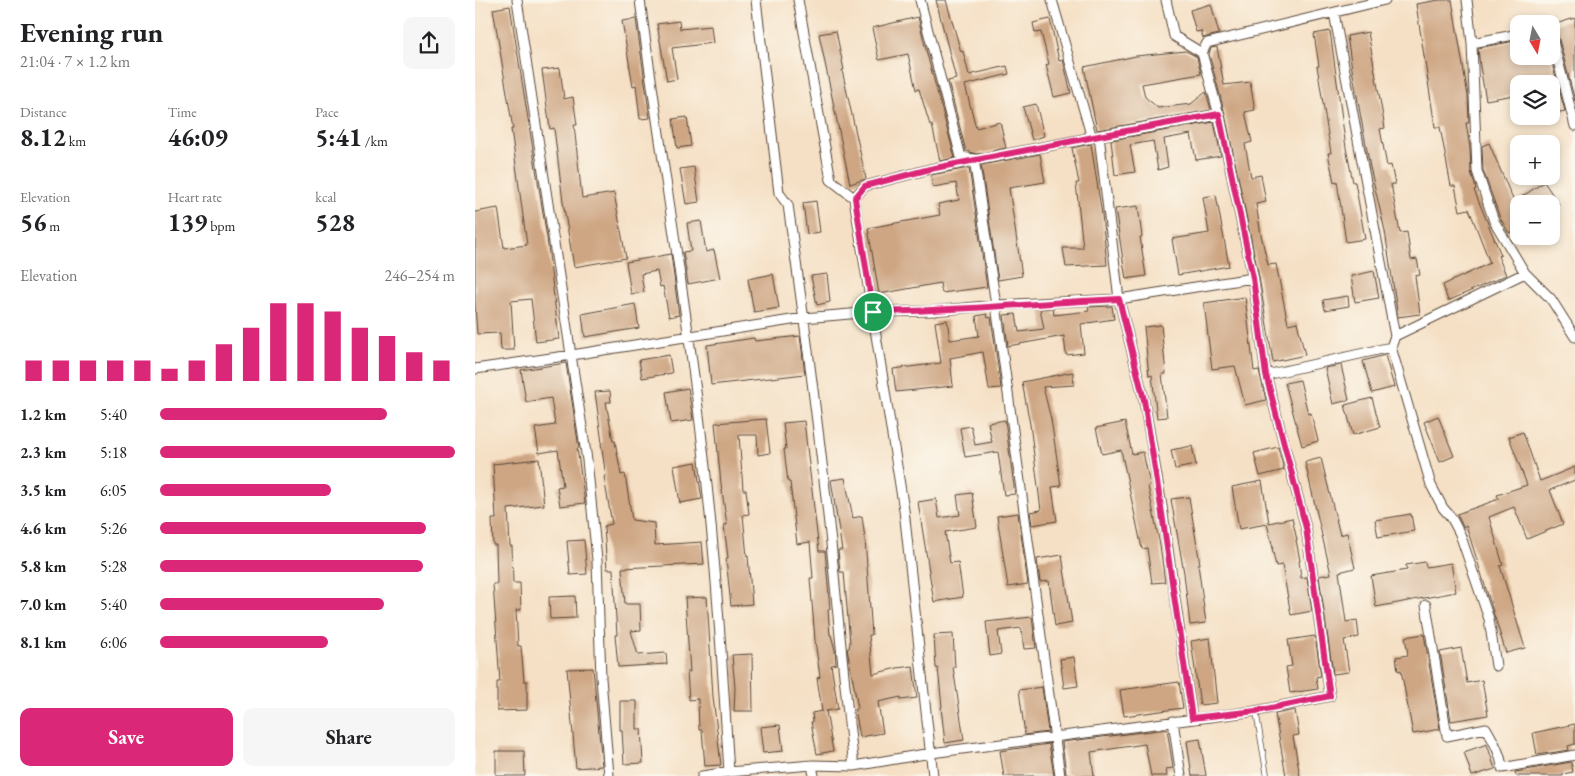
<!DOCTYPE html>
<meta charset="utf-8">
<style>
body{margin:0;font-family:"EB Garamond",serif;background:#f6f6f6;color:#202124;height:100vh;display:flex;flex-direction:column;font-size:19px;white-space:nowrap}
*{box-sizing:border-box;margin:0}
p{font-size:16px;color:#757577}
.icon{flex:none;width:28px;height:28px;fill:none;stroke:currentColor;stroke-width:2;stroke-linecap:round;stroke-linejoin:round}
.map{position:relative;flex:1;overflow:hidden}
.sheet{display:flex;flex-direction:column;background:#fff;width:475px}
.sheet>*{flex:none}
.needle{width:32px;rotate:170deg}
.buttons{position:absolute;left:1035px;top:15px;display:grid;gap:10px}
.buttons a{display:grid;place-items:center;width:50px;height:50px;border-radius:10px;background:#fff;box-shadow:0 2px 8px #0003;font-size:25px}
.pin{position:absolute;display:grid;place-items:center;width:42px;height:42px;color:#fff;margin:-21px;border:2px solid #fff;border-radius:50%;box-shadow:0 1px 5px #0007}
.round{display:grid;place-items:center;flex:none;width:52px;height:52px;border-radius:10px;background:#f6f6f6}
.overview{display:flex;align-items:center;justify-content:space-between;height:85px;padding:0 20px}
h1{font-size:28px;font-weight:700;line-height:38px}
.stats{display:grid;grid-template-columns:repeat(3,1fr);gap:8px;height:85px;padding:5px 20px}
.stats div{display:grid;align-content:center}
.stats b{font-size:25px;font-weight:700}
.stats small{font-size:14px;font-weight:400}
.stats p{font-size:14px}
.chart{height:140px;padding:10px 20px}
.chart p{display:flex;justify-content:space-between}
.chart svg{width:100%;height:90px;margin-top:5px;stroke:#db2777;stroke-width:6}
.cta{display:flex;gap:10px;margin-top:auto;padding:10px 20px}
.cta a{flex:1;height:58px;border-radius:10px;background:#db2777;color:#fff;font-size:20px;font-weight:700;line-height:58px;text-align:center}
.cta a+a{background:#f6f6f6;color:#202124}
ul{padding:0 20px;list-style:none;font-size:16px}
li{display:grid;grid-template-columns:80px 60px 1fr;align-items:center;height:38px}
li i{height:12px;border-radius:6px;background:#db2777}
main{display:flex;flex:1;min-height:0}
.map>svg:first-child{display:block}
.building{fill:#cea683}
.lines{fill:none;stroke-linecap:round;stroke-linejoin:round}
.lane-casing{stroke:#574537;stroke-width:6}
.street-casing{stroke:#574537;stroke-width:11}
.lane{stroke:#fff;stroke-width:4.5}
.street{stroke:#fff;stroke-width:9}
.route-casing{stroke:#fff;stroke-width:10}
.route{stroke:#db2777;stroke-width:6}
</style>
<main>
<section class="sheet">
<div class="overview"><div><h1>Evening run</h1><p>21:04 · 7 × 1.2 km</p></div><a class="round"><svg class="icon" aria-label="share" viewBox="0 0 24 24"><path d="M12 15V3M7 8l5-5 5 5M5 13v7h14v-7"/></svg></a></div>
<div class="stats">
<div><p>Distance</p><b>8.12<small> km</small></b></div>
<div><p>Time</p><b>46:09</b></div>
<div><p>Pace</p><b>5:41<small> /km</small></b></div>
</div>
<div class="stats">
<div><p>Elevation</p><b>56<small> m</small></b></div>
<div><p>Heart rate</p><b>139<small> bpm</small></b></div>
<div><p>kcal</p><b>528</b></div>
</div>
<div class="chart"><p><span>Elevation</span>246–254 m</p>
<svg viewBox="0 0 160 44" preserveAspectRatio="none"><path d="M5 44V34M15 44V34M25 44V34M35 44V34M45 44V34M55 44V38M65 44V34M75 44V26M85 44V18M95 44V6M105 44V6M115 44V10M125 44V18M135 44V22M145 44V30M155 44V34"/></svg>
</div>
<ul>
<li><b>1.2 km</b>5:40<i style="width:77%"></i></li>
<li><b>2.3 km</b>5:18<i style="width:100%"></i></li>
<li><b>3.5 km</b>6:05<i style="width:58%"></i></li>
<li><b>4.6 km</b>5:26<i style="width:90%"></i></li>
<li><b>5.8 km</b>5:28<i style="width:89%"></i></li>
<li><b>7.0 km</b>5:40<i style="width:76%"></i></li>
<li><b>8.1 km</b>6:06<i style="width:57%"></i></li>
</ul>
<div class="cta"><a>Save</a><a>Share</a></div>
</section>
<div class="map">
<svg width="1100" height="776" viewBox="0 0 1100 776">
<rect width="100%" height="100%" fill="#fbf7ec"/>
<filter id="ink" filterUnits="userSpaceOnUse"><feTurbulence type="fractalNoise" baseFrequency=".02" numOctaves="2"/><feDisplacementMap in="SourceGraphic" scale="10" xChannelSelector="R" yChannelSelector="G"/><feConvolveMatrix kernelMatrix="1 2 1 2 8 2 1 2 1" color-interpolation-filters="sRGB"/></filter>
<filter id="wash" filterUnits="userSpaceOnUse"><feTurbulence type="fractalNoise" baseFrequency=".0096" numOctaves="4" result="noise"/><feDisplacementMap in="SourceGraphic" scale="20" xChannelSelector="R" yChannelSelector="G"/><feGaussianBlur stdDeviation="1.12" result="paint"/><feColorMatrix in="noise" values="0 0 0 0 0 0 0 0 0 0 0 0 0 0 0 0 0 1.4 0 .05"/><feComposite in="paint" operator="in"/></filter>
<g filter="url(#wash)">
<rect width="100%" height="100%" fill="#f5e0c5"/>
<g id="blocks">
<!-- building -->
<path class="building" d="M461,0H471L486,52L488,51L494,75L532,66L534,74L490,85L501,128L525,122L531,148L502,154L491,151L473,81L481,79Z
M964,0H977L993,96L994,123H991L995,148L996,172L1001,189L999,190L1026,255L1023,256L1031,275L973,301L968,285L1015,263L994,209L985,211L980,186H976L965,127H960L941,4Z
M736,4L744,34L728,38L726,31L721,32L715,10Z
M35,6L72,238L84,339L61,342L56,299L36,301L39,350H26L25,333L2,334L0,306V212L23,208L29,248L52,245L36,129H38L18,9Z
M443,17L452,54L480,158L465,161L457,125H455L444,89L441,90L433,54L404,60L397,28Z
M1100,18V101L1082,32L1077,25Z
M161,19L175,118L165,119L161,85L158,86L147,21Z
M575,19L584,61L588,60L596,93L579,97L571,65L574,64L566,32L560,33L558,23Z
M204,21L205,29L236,26L238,43L197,48L202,79L192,81L182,24Z
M361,31L369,70H367L391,179L375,184L344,34Z
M855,31L871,148L878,182H880L890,239L871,242L862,181L859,182L853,153H856L842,66H844L839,34Z
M893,32L910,128L905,129L912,166L916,165L920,184H916L925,233L932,232L936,260L942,259L945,275L940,276L945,314L923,317L910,231L895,167L877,69L872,36Z
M1040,41L1043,61L1061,56H1075L1090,111L1076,114V84H1044V94L1011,100L1005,67L1003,48Z
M742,47L749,85L775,82L780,110L770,112L777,142L770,144L776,177L786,175L791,202L781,204L786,235L793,265L801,264L813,324L822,322L830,355L798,362L784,277L750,114L734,54L736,48Z
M711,51L722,57L726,74L667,84L670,97L683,108L716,104L731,92L736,110L622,130L609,67L661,56Z
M85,68L89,99L98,97L102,125H99L107,198L139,193L151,258L99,267L88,202L79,128L75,129L67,70Z
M561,104L569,136L557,140L548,107Z
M212,117L216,146L202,148L198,119Z
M739,122L746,156L721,160L716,134L689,139L693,167L683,170L678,141L655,145L660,172L640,175L636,140Z
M1014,143L1039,202L1069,182L1084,204H1044V227L1034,233L1025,218L1008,170L1007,146Z
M616,144L627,215L632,265L591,267L588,248H608L601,183H604L597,148Z
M565,154L570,182L534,188L547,276L523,280L506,165Z
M219,167L224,202L211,204L205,169Z
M494,168L512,287L467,293L465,283L404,294L393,228L465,215L463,204L484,200L481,183L458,187L456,175Z
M741,195L754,266L703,275L697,239L734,233L728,197Z
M341,201L345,232L332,234L328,203Z
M663,206L667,237H665L671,276L651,279L640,209Z
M226,221L231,252L239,250L245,278L213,284L208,252L216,251L212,223Z
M196,254L204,315L194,317L188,286L185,287L182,271L166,274L169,292L156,294L151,262Z
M899,271L904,298L880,302L876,276Z
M298,274L304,308L279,312L273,279Z
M352,274L355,302L342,305L336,276Z
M873,296L874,306L850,310L848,300Z
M770,297L779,371L784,370L791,400L770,405L760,366L737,369L729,303Z
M160,304L164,328L110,337L107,314Z
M637,306L639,319L606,324L609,353L591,355L589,336L533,346L529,315L541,314L544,332L569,329L565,309L578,308L579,315L614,311L613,307Z
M512,314L513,318L516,317L526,388L514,389L508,352L475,358L478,386L421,392L418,369L466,363L460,322L472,320L475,340L504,336L501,316Z
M686,325L691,374H687L692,417L682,418L677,375L674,376L669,327Z
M325,336L330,374L236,385L232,345L279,338L280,341Z
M194,355L197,373L167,378L164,360Z
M910,355L919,387L897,393L888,361Z
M91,363L104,448H102L110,503L85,506L82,487L88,486L83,450L64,453L60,428L80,425L76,398L51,402L46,370Z
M866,365L874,400L858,404L850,368Z
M598,372L599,385L568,387L576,419L586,486L577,487L582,521L557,525L555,512L566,510L555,424L547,382Z
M825,380L833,414L836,413L843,441L827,446L810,383Z
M213,388L218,420L196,423L191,392Z
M135,391L136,402H131L138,441H140L146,475L150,474L157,520L179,523L180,545L227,542L229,564L147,568L150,604H165L166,630L156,631L163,655L191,653L192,664L143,667L140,635H142L138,569H132L129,526L137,524L129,477H131L126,443H127L120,392Z
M897,398L905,427L878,435L870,405Z
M963,416L979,456L965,462L949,422Z
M291,419L295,453L283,455L282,435H264L268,490H271L274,514L268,515L272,557L273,556L277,604L256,606L251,558H253L249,525H252L246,484L240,423Z
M530,420L540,494L529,495L523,452L490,457L485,428L496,426L500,445L517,442L513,423Z
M329,421L344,551H350L355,609L353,610L355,635H356L360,650L361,664L356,665L363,709L351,711L358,751L342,754L336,722H338L337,713L347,711L342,678L345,677L340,640L335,578H338L335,542L322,544L315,482H313L309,449H311L308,423Z
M650,422L657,454L668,452L675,485L673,486L685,545L690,582L677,583L672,548L667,549L646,450L627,454L621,428Z
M1048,432L1065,481L1100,467V480L1075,490L1088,524L1052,539L1039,507L1014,517L1028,565L1025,566L1050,648L1031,653L991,525L988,527L982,514L1024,499L1022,495L1052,485L1034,437Z
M717,446L721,465L700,469L696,450Z
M803,447L809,470L785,476L779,453Z
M846,458L865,535L872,533L880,568L864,572L871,622L882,620L884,637L869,640L874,672L858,674L844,576L856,574L830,462Z
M64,459L69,505L33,509L35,546H37L38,583H45L46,610H41L43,646H46L49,681H52V710L22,711V682H25L18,584H22L21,545H18L17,519H21L18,464Z
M221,462L227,499L205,503L199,466Z
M370,478L378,518L387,516L390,539L397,635H394L398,674L422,668L438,666L442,698L426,700V697L403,702L408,733L385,737L380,709L383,708L372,649L374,648L375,643L370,584L369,572H365L363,550H367L356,480Z
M787,481L794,523L817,518L822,540H821L825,561H824L826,578L832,577L837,611L816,615L807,565L801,566L797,548H798L792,524L764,529L757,487Z
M497,493L502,527L470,532L475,563L483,562L488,597L459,602L443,502L461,499L464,518L485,515L482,495Z
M714,497L725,564H723L731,623L715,625L709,573L696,499Z
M543,513L553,584L533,587L522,516Z
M936,514L939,531L903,537L900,520Z
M109,540L112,574L95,575L92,541Z
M587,555L597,623L580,626L574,581L565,582L562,559Z
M950,562L951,567L976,563L981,592L901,607L896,576L932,570L931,565Z
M100,596L101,618L75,619L74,597Z
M232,597L238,697L246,765L230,766L227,730H224L223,699L214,700L212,672H215L210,598Z
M557,617L561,648L549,649L546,628L523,631L526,654L515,656L511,622Z
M478,634L480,667H478L489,740L470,743L466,707H467L463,668H461L459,635Z
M949,634L965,729L938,734L926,670L923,671L921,657L933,655L930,637Z
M840,636L846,676L841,677L843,689L815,693L811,667L817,666L813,640Z
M735,638L742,703L725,705L716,641Z
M986,648L992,683L1007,680L1013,715L976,721L965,652Z
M277,654L278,711H259L260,688L257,655Z
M599,657L603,686L589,688L585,659Z
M118,668L127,766L101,768L92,669Z
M704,682L708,708L649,716L645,690Z
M567,687L573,732L550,735L544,690Z
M145,701H162V729H166L168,763L149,764L147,730H145Z
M820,710L824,735L818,736L825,776H811L800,714Z
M1100,724V744L1093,746L1094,750L1062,755L1058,733Z
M305,725L308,751L288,753L285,727Z
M692,729L698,768L691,769L692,776H676L670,744L616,752L619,776H596V774H591L587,742Z
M725,739L731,776H717L712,741Z
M574,744L579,776H529L525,751Z
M1012,744L1020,769L997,776L989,752Z
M21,751H49L50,776H21Z
M1096,762L1098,772L1088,774V776H1041L1040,772Z"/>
</g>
</g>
<g filter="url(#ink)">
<use href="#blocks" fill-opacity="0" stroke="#574537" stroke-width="1"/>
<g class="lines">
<defs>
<path id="lane" d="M781,711L792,776"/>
<path id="street" d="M42,0L112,460L122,560L126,678L134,776
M165,0C187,165 216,329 233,495C243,587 248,680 254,772
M281,0L304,193L313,205C329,317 344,430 356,543C363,617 370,692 379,766
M323,0L356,180L379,198L429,510L458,776
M445,0L486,157L499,159L521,305L585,776
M577,0L617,138
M691,0L699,36L727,53
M992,0L997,43L1002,171L1019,221L1050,273L1076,299L1100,337
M1076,34L1100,126
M997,43L1044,34
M624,136L644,299L669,400L687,507L717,718
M379,198L390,186L455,169L624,136L744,115
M920,336L1050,273
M916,347L956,485L968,508L976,517L985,534L1014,619L1021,666
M0,369L97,355L329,318L398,312L457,311L521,305L644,299L778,278
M791,375L916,347L920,336L859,13
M951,605L972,736L1011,728C1018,740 1026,754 1027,768L1100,755
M698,721L706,776
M337,765L339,776
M227,776L254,772L337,765L379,766L456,753L781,711L855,696L831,528L791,375L778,278L744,115L727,53L732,43L910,0"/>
</defs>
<!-- lane casing -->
<use href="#lane" class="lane-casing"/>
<!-- street casing -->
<use href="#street" class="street-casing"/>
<!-- lane -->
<use href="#lane" class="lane"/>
<!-- street -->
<use href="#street" class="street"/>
</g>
</g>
<g class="lines" filter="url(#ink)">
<defs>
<path id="route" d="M744,114L778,278L791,375L831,528L855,696L781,711L717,718L686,507L669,400L644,299C562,303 480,311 398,312L380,198L390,186L455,169L624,136Z"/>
</defs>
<!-- route casing -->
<use href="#route" class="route-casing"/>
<!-- route -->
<use href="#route" class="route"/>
</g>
</svg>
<div class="buttons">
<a><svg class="needle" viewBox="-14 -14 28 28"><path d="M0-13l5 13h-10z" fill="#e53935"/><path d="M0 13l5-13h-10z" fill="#757577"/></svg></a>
<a><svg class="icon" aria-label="layers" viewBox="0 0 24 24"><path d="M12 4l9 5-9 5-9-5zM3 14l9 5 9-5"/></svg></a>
<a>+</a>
<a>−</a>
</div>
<div class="pin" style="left:398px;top:312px;background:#1e9e55"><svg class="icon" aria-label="arrive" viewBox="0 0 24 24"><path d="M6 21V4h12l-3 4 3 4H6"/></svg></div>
</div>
</main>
